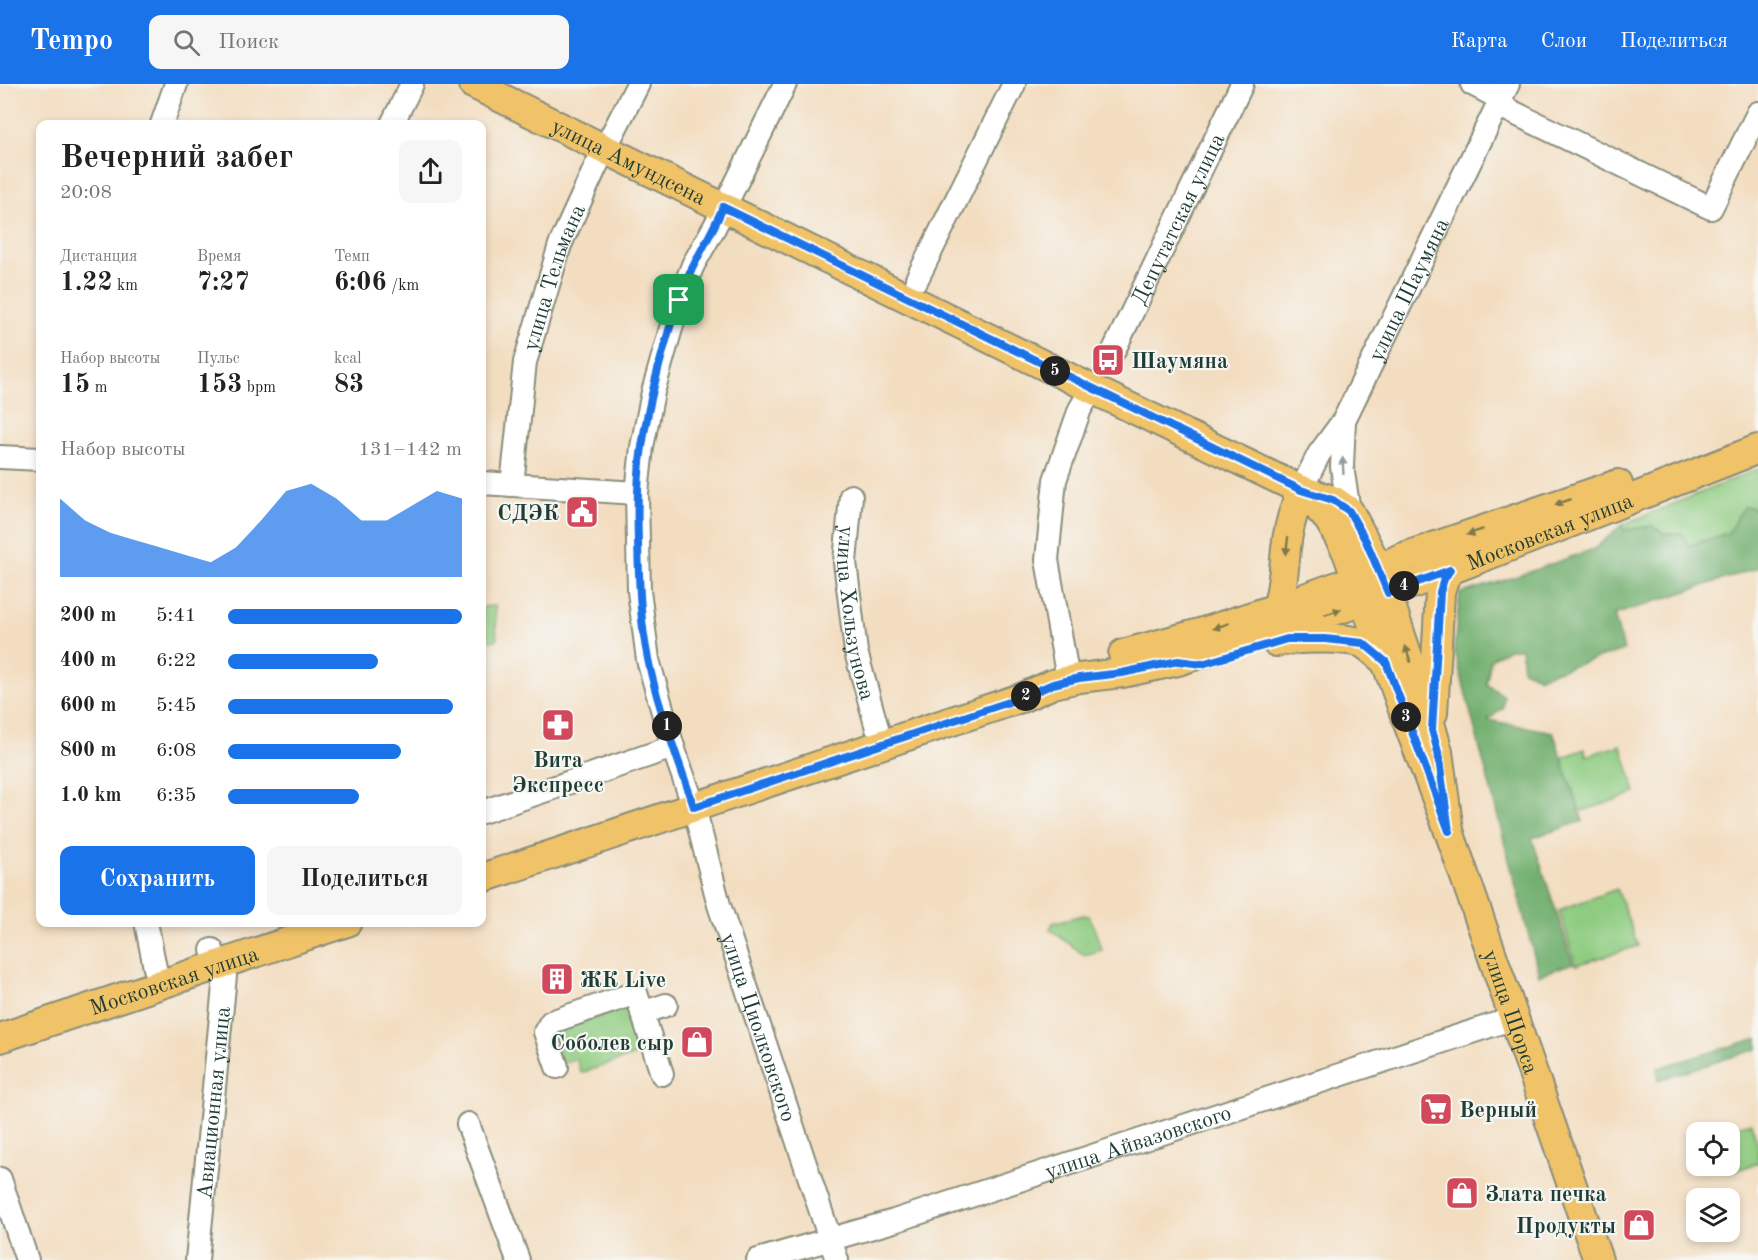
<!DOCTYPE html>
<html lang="ru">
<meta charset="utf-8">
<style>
body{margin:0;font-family:"Old Standard TT",serif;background:#f6f6f6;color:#222;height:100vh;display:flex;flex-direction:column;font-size:22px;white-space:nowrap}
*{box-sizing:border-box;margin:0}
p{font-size:20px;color:#767676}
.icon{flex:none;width:33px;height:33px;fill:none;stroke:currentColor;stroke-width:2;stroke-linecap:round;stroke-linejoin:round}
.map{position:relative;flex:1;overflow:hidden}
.sheet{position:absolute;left:36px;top:36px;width:450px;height:807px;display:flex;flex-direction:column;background:#fff;border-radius:12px;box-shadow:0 3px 9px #0003}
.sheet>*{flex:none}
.fabs{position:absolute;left:1686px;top:1038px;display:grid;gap:12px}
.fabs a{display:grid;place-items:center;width:54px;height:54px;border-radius:12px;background:#fff;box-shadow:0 3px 9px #0003;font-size:30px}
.pin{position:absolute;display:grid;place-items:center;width:51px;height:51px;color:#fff;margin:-26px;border-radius:12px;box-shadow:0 3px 9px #0006}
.km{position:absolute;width:30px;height:30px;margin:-15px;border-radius:50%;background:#222;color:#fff;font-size:16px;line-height:30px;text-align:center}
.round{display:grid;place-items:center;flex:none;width:63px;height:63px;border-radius:12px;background:#f6f6f6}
.summary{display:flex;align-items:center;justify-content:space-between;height:102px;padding:0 24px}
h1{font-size:33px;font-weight:800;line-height:45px}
.stats{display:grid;grid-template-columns:repeat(3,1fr);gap:9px;height:102px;padding:6px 24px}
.stats div{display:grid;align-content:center}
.stats b{font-size:26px;font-weight:800}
.stats small{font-size:16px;font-weight:400}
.stats p{font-size:16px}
.chart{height:168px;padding:12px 24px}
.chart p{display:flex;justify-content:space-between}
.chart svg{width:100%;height:108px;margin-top:6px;fill:#1a73e8;opacity:.7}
.primary-button{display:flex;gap:12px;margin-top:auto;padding:12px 24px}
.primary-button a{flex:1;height:69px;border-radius:12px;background:#1a73e8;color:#fff;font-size:24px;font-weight:800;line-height:69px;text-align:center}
.primary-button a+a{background:#f6f6f6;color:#222}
ul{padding:0 24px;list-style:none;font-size:20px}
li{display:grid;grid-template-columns:96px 72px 1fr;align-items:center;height:45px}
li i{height:15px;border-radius:8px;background:#1a73e8}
header{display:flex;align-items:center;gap:36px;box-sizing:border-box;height:84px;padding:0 30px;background:#1a73e8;color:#fff}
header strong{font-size:28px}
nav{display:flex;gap:33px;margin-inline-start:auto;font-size:21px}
.search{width:420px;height:54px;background:#f6f6f6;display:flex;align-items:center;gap:15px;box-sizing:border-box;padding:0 21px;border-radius:12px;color:#767676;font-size:22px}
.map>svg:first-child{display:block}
.green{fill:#8fcc81;stroke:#57845a;stroke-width:1.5}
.forest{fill:#73b06f;stroke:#497652;stroke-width:1.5}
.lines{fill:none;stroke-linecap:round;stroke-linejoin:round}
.minor-casing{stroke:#898d7a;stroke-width:26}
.major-casing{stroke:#898d7a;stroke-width:32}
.minor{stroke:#fff;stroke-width:22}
.major{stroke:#f1c369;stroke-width:28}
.oneway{fill:#8f9e9a}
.oneway2{fill:#7d794c}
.route-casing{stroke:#fff;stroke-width:12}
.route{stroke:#1a73e8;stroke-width:8}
.labels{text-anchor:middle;stroke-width:4.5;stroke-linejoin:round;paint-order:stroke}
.street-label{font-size:22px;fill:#1f3d34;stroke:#f6f6f2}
.poi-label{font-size:22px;font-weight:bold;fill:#1f3d34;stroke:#f6f6f2;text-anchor:start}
</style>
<header>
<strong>Tempo</strong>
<div class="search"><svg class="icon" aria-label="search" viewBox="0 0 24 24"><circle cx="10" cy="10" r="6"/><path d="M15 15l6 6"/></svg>Поиск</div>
<nav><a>Карта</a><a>Слои</a><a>Поделиться</a></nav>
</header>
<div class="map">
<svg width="1758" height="1176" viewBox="0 0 1758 1176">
<rect width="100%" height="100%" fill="#f6f6f2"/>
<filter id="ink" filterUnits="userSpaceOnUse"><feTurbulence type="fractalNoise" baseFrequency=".0167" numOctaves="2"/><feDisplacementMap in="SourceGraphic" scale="12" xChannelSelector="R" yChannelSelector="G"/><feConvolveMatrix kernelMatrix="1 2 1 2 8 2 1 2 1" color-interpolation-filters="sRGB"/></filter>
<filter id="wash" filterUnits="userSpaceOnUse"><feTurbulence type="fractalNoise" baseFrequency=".008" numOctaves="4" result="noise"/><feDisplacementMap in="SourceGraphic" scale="24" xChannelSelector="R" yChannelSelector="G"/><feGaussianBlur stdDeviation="1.35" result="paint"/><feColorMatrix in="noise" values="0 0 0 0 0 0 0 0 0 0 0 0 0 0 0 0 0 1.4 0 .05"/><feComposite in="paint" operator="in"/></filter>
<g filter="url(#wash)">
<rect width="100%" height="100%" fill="#f3ddc0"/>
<!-- green -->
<path class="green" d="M1758,385V425L1744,422L1728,449L1687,462L1682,449L1664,450L1653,442L1624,446L1622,441Z
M495,522L497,556L490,557L482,551V523Z
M1621,661L1636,709L1550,738L1534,684L1585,665L1586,672Z
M1617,805L1638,862L1576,881L1559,826Z
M1083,831L1089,832L1091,836L1102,866L1084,871L1050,845L1053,839Z
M629,923L644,968L581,989L576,975L561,980L550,949Z
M1751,1039L1758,1061V1079L1729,1089L1726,1082H1730V1048H1720Z"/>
<!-- forest -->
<path class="forest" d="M1744,422L1758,425V484L1614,531L1624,566L1538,593L1523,586L1521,565H1509L1491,575L1486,600L1504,612L1503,624L1488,636L1553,648L1583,737L1532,754L1573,879L1539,891L1454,565L1460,509L1506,496L1594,465L1622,441L1624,446L1653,442L1664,450L1682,449L1688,462L1728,449Z
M1758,954V965L1658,996V984Z"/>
</g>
<g filter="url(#ink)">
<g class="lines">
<defs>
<g id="minor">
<path id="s1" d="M785,0L715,142L693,181L679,216L653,308L642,363L637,409L639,507L648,576L673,663L694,723L719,821L837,1176"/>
<path d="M1472,0L1501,15L1506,25L1711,124L1758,29"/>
<path d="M162,40L176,0"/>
<path d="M392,40L412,0"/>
<path d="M917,195L1014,0"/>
<path id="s2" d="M1113,268L1242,0"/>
<path d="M1344,336L1342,383L1349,427"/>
<path d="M0,373L40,375"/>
<path d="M482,399L637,409"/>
<path id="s3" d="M512,401L525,278L560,161L596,82L638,0"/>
<path id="s4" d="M1301,406L1319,370L1344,336L1508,0"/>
<path id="s5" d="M851,412L845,478L856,568L877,644"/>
<path d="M1066,584L1047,476L1055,396L1080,325L1092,305"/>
<path d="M482,728L673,663"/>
<path d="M146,838L155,884L160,901"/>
<path d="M642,929L666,921"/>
<path d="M557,983L545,948L551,938L636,909L662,990"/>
<path d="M468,1040L518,1176"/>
<path d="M0,1095L27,1176"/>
<path id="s6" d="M197,1176L225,892L217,881L212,866"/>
<path id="s7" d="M758,1176L894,1137L1514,934"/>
</g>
<g id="major">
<path id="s8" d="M473,0L1092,305L1270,391L1301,406L1333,416L1349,427L1379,485L1432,646L1438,668L1449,747"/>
<path id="s9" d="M1305,409L1329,436L1347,468L1406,634L1449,747L1598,1176"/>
<path d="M1277,524C1283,504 1284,485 1286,464C1288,444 1294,425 1301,406"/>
<path d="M1276,558C1291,554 1351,552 1364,560C1372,565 1379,572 1386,578"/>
<path d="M1123,570L1200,549L1277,524L1357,495L1401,474L1618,400"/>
<path d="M1433,629L1440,508L1444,495L1450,486"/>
<path id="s10" d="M482,794L1021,614L1053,600L1079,594L1122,589L1178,577L1365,517L1450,486L1758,365"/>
<path id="s11" d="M0,954L347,838"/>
</g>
</defs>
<!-- minor casing -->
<use href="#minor" class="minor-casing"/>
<!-- major casing -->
<use href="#major" class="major-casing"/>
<!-- minor -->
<use href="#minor" class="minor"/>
<!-- major -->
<use href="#major" class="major"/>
</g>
<!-- one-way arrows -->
<defs><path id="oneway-solid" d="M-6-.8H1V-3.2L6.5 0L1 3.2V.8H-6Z" transform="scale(1.5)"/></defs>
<use class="oneway" href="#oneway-solid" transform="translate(1343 382) rotate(-93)"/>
<g class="oneway2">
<use href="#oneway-solid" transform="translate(1563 418) rotate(161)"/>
<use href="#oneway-solid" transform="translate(1475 448) rotate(161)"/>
<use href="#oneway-solid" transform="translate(1287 462) rotate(97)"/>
<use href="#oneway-solid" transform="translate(1333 528) rotate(-18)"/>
<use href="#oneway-solid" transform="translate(1221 542) rotate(162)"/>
<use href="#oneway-solid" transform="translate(1408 570) rotate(-108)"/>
</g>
</g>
<g class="lines" filter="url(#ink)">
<defs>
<path id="route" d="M723,123L1270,391L1301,406L1333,416L1349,427L1366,457L1388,509L1450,486L1444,495L1440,508L1432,646L1438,668L1449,747L1386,578L1363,559L1325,555H1287L1202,580L1178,577L1122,589L1079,594L1053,600L1021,614L694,723C678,674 658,625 648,575C640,537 639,497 638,458C637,426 637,394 642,363C649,314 663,264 678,217C689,184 710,155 723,123Z"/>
</defs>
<!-- route casing -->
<use href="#route" class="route-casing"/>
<!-- route -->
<use href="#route" class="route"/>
</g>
<!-- icons -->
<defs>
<symbol id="bus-square" viewBox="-11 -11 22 22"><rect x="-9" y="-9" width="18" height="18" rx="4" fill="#d1495b" stroke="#f6f6f2"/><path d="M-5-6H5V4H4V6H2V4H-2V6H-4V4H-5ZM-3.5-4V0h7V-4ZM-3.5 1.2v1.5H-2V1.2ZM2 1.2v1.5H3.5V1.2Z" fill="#fff"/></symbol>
<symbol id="civic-square" viewBox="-11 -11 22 22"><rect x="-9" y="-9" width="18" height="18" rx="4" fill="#d1495b" stroke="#f6f6f2"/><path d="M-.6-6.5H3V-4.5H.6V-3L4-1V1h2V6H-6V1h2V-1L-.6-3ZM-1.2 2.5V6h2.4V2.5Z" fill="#fff"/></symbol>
<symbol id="pharmacy-square" viewBox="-11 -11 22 22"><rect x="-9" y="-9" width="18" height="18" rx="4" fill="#d1495b" stroke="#f6f6f2"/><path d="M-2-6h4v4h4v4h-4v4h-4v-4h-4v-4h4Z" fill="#fff"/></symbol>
<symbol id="building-square" viewBox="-11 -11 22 22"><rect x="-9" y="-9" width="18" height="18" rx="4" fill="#d1495b" stroke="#f6f6f2"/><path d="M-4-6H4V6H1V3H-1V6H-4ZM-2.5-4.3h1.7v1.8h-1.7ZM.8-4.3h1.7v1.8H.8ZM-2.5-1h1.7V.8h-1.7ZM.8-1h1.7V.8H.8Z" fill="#fff"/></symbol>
<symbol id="shop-square" viewBox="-11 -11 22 22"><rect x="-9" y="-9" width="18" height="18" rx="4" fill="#d1495b" stroke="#f6f6f2"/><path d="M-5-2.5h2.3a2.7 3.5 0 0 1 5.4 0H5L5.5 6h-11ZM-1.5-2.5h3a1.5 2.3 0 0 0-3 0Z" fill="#fff"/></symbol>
<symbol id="supermarket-square" viewBox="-11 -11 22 22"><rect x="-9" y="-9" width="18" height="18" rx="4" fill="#d1495b" stroke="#f6f6f2"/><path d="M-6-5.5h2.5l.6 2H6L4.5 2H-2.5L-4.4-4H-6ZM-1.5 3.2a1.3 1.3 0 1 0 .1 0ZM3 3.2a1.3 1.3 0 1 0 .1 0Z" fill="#fff"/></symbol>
</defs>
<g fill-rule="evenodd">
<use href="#bus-square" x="1089" y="257" width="38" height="38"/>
<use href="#civic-square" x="563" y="409" width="38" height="38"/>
<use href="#pharmacy-square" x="539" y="622" width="38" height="38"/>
<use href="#building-square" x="538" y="876" width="38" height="38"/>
<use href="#shop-square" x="678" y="939" width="38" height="38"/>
<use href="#supermarket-square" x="1417" y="1006" width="38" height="38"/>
<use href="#shop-square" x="1443" y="1090" width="38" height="38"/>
<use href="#shop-square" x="1620" y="1122" width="38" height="38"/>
</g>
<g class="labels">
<!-- street labels -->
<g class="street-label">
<text dy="8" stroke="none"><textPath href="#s8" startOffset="174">улица Амундсена</textPath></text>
<text dy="8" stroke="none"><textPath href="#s2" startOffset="148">Депутатская улица</textPath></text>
<text dy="8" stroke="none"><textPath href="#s3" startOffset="213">улица Тельмана</textPath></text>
<text dy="8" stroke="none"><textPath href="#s4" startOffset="228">улица Шаумяна</textPath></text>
<text dy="8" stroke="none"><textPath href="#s10" startOffset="1124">Московская улица</textPath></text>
<text dy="8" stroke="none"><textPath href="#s5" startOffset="118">улица Хользунова</textPath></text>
<text dy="8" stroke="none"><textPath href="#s11" startOffset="183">Московская улица</textPath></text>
<text dy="8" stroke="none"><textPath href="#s9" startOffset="561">улица Щорса</textPath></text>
<text dy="8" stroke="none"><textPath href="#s1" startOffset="990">улица Циолковского</textPath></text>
<text dy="8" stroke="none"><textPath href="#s6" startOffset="158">Авиационная улица</textPath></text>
<text dy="8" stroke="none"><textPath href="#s7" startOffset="398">улица Айвазовского</textPath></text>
</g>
<!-- poi labels -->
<g class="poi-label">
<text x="1131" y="284">Шаумяна</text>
<text x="559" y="436" text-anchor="end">СДЭК</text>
<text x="558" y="683" text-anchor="middle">Вита<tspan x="558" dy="25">Экспресс</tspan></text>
<text x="580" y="903">ЖК Live</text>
<text x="674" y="966" text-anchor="end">Соболев сыр</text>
<text x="1459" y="1033">Верный</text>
<text x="1485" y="1117">Злата печка</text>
<text x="1616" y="1149" text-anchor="end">Продукты</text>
</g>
</g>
</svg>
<div class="fabs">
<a><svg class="icon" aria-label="locate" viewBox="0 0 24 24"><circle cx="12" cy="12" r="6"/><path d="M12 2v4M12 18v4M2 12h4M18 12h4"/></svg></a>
<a><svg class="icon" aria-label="layers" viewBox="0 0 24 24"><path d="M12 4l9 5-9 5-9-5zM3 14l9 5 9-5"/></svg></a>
</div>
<div class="pin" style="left:679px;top:216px;background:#1e9e55"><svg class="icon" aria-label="arrive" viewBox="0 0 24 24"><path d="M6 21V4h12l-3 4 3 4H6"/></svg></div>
<b class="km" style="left:667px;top:642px">1</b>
<b class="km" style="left:1026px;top:612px">2</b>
<b class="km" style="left:1406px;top:633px">3</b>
<b class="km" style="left:1404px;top:502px">4</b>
<b class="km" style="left:1055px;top:287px">5</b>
<section class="sheet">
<div class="summary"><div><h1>Вечерний забег</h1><p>20:08</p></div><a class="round"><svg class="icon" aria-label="share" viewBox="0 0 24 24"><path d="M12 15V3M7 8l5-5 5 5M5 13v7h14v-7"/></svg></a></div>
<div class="stats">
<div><p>Дистанция</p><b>1.22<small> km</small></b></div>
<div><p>Время</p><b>7:27</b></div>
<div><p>Темп</p><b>6:06<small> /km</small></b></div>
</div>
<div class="stats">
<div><p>Набор высоты</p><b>15<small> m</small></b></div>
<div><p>Пульс</p><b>153<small> bpm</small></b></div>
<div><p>kcal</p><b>83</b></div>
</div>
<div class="chart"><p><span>Набор высоты</span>131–142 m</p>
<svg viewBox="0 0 160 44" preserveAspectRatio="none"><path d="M0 44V12L10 21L20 26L30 29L40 32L50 35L60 38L70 32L80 21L90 9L100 6L110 12L120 21L130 21L140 15L150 9L160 12V44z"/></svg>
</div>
<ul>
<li><b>200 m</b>5:41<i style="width:100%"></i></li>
<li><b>400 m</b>6:22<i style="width:64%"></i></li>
<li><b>600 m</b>5:45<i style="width:96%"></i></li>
<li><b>800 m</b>6:08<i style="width:74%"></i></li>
<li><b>1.0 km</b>6:35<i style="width:56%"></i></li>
</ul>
<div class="primary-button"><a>Сохранить</a><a>Поделиться</a></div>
</section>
</div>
